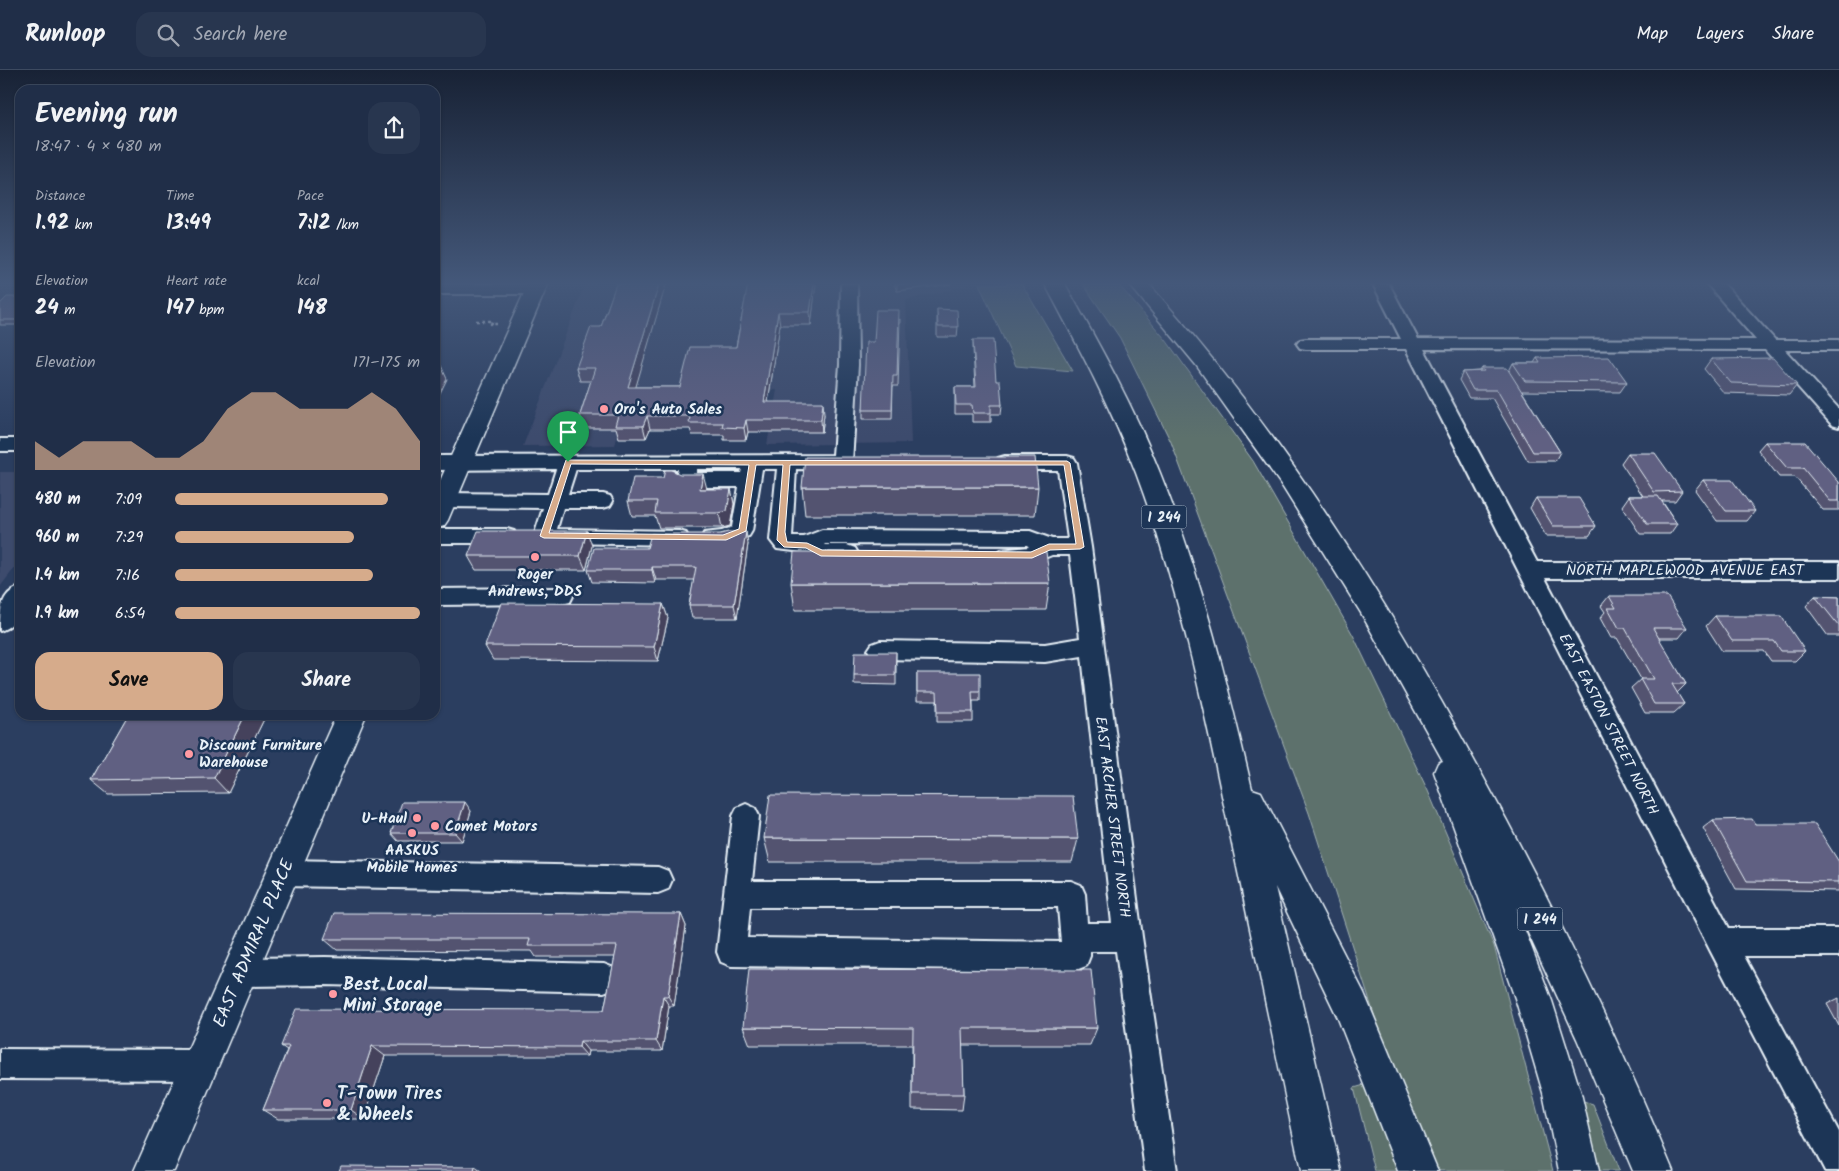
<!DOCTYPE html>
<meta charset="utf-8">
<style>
body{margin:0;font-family:Kalam,sans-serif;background:#28364f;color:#f1f3f6;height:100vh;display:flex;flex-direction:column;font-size:19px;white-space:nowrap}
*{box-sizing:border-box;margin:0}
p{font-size:16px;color:#a2a8b4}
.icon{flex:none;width:28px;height:28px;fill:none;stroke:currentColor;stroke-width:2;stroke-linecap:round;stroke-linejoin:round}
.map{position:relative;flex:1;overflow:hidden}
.details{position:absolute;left:15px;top:15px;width:425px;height:635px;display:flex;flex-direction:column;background:#202e48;border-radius:15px;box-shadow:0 1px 4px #0004,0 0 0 1px #3d4a60}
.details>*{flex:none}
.pin{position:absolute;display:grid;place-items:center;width:42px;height:42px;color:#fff;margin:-51px -21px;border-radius:50% 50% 50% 0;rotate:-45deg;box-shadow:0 0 5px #0007}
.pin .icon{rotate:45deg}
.round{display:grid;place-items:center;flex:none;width:52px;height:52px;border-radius:15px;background:#28364f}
.headline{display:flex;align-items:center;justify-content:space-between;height:85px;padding:0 20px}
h1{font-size:28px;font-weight:700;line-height:38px}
.figures{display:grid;grid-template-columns:repeat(3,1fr);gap:8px;height:85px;padding:5px 20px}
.figures div{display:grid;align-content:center}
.figures b{font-size:21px;font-weight:700}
.figures small{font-size:14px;font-weight:400}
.figures p{font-size:14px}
.chart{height:140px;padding:10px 20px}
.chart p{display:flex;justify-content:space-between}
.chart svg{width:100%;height:90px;margin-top:5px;fill:#d6ab8b;opacity:.7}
.button{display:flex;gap:10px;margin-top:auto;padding:10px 20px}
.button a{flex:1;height:58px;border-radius:15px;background:#d6ab8b;color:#111;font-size:20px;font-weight:700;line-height:58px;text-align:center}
.button a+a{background:#28364f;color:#f1f3f6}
ul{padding:0 20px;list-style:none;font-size:16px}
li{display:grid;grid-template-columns:80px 60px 1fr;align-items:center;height:38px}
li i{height:12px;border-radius:6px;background:#d6ab8b}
header{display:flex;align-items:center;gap:30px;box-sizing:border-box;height:70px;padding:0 25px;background:#202e48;border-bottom:1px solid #3d4a60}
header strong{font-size:24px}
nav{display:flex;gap:28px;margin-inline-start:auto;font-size:18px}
.search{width:350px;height:45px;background:#28364f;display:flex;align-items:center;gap:12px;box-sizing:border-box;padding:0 18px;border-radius:15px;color:#a2a8b4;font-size:19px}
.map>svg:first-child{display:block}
.built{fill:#3e4b6d}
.green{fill:#5d716c;stroke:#a2b1b2}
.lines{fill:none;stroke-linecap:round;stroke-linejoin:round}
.minor-casing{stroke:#e8f1f8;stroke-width:4}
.major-casing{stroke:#e8f1f8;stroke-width:3}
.highway-casing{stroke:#e8f1f8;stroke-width:3}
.path{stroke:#e8f1f8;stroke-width:2.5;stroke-dasharray:3 3;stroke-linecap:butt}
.minor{fill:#1d3557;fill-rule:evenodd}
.major{fill:#1d3557;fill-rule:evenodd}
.highway{fill:#1d3557;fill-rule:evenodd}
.wall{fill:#535370;stroke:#e8f1f8}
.shaded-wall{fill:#44435b;stroke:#e8f1f8}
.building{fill:#616082;stroke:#e8f1f8}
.route{fill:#d6ab8b;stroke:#fff;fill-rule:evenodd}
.poi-dot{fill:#ff9aa2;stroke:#1d3557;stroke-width:2}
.labels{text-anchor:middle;stroke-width:5;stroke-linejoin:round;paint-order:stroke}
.shield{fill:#1d3557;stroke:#abb9c8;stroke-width:1}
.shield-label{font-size:14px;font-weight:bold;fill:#e8f1f8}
.poi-label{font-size:15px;font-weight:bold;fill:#e8f1f8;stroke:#1d3557;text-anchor:start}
.street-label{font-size:15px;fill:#e8f1f8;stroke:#1d3557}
.near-street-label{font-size:18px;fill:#e8f1f8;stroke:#1d3557}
.near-poi-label{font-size:18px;font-weight:bold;fill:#e8f1f8;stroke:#1d3557;text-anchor:start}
</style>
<header>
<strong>Runloop</strong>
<div class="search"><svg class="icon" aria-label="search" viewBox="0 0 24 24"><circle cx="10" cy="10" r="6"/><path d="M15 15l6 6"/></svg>Search here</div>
<nav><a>Map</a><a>Layers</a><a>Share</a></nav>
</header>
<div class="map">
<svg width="1839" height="1101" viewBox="0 0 1839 1101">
<rect width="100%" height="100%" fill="#2b3e60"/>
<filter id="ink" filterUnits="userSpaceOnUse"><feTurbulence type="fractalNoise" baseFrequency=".02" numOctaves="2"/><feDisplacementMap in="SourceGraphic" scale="10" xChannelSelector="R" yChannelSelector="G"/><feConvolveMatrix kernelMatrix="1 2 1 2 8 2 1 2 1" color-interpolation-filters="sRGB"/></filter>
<g filter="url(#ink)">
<!-- built -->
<path class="built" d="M585,214H966L967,216L906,230L911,373L767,375L777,320L631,319L615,375L523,376Z
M0,402H20V491L0,517Z"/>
<!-- green -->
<path class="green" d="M979,214H1022L1073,301L1016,296Z
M1083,214H1118L1166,270L1253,391L1353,565L1428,721L1494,876L1553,1101H1438L1382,969L1309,743L1171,372L1120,268Z
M1368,1014L1399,1101H1375L1354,1018Z
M1577,1029L1593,1034L1619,1101H1598Z"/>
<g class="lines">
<defs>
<path id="minor" d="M435,214H535L541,216L543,219L541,222L535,224H435Z
M841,214H857L858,295L852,393L849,398L842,400L796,399L792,467H804L822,460L1030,461L1052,469H1068L1058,400H1005L998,398L995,393L998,388L1005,386H1067L1074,388L1077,393L1091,477L1142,867L1177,1101H1145L1116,881H1090V886L1086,896L1076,900L731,896L721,892L717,882L733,746L737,738L746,734L755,738L759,746L752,811H1071L1081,815L1085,824L1087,853H1112L1082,586L1045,592L880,589L872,586L868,580L872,574L880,571L1045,574L1080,568L1070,485H1052L1035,492L1009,493L1001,490L998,485L1001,480L1029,477L1027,475L825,474L824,475H847L855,478L858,483L855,488L847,491H819L803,482L777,479L770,470L777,399H762L752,461L749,466L723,475L704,473L701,468L704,463L722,461L732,457L739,417H684L677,415L674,410L678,399H576L568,424H603L610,426L613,431L610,436L603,438H563L557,459L679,461L686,463L689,468L686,473L679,475L559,473C551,471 545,474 537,471L534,466L543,438L443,437L435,434L436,425L443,423L548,424L556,399L435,400V386L833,385L840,295ZM696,399H742L741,403H696ZM750,837H1058L1061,872L747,868Z
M1373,214H1389L1418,269L1756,270L1707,214H1724L1775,270H1839V280H1785L1839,339V357L1832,355L1765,280L1424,279L1537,492H1839V508H1545L1729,858H1839V886H1744L1839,1062V1101H1825L1711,882L1406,279H1306L1300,278L1297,274L1300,270L1306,269H1401Z
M0,369H20V381H0Z
M435,459H507L514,461L517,466L514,471L507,473H435Z
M20,517C20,535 22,554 0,561C0,542 0,523 20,517Z
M562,518L570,520L573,526L570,532L562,534L435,535V519Z
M283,790L658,797L668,801L672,810L668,819L658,823L283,816L273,812L269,803L273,794Z
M325,887L604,894L614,898L619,908L614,918L604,922L325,915L241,916L231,912L227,902L231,892L241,888Z
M0,979L201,980L212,984L216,995L212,1006L201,1010L0,1009Z"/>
<path id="major" d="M528,214H548L448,450L444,456L435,459V422Z
M336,645H366L174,1101H134Z"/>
<path id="highway" d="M1045,214H1065C1100,276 1134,337 1160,403C1201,505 1227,612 1252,719L1261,722L1364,923L1438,1101H1398L1337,946L1275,817L1341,1101H1301C1276,984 1252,867 1227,750C1203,633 1178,515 1136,403C1111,337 1078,276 1045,214Z
M1129,214H1149C1281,362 1387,529 1481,703C1552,832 1617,965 1673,1101H1633L1577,969L1516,837L1552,931L1581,1023L1599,1101H1559L1543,1023L1516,931L1434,702L1438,693L1443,691L1361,543L1282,416L1196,295Z"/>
</defs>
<!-- minor casing -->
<use href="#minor" class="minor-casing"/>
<!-- major casing -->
<use href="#major" class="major-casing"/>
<!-- highway casing -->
<use href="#highway" class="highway-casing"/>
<!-- path -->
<path class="path" d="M476,251H493L491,254H497"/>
<!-- minor -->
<use href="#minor" class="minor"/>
<!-- major -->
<use href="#major" class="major"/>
<!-- highway -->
<use href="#highway" class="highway"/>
</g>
<!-- wall -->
<path class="wall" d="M616,214H666L635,317H680L736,277L748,214H816L811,255H780L768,332L824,344L822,362H748L746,370H724V365H692L690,359H650L646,368H619L616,358H584L580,345L591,311H580L576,298L601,257Z
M894,214H951L897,221Z
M20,227V255H0V234Z
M937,239L958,257L957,267H937Z
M900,249L898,316H893L892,349H863V340L874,272Z
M973,270L996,311L1002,335L1001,344H991V352H972V344H955V317H975L973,278Z
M1537,288L1627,312L1620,322L1522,321L1560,382L1555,391H1528L1492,328H1469L1459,310L1463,302L1480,301L1482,298L1509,301L1513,293H1534Z
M1711,289L1797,315L1789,325L1724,323L1704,299Z
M1765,372L1839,412V440H1823L1795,407H1779L1758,380Z
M1628,383L1682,421L1675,431H1662L1677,454L1670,464H1640L1622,436L1629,426H1643L1621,393Z
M1703,410L1755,441L1747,451H1717L1695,420Z
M802,417H1038L1035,445H805Z
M707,419H731L734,434L730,456L722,458H659L655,446H632L628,431Z
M1536,428L1596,456L1589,466H1546L1530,438Z
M587,461L592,476L586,500H476L468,486Z
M748,474L737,548H692L689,535L694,510H656L655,513L592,512L588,500L647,478Z
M791,513H1050L1046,540H795Z
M1609,526L1687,558L1679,568H1658L1686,614L1677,623L1684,634L1674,643H1645L1631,618L1641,609L1617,568H1611L1600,548L1605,542L1601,536Z
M1815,526L1839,527V566H1828L1806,536Z
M663,534L668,548L658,591L493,590L485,576Z
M1715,546L1805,581L1795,591H1771L1764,581H1722L1706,556Z
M896,582V615L854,614V605Z
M917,603L980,621V631H973V652H937V631H917Z
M128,645H266L228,723L108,724L91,710Z
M471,741L462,771H398L391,763Z
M1713,750L1755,754L1839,792V821L1736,819L1703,758Z
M764,768L1078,769L1072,792H770Z
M681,844L686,856L674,936H669L662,981H588L587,986H385L364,1049H278L263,1040L287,980L281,976L604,940L615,887H536L532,881L337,880L324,869Z
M1839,928V956L1827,934Z
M743,957L1097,958L1090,975H962L964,1024L962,1040L912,1039V975H750Z"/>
<!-- shaded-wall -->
<path class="shaded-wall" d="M659,214H666L632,330L628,317Z
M814,214H816L811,255L810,242Z
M897,214H951L897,221Z
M778,242L780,255L766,344L764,332Z
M438,289L447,309L435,333V296Z
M823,332L824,344L822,362L821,350Z
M647,346L650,359L646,368L643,356Z
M746,350L748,362L746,370L744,358Z
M703,404L707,419H700Z
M731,419L734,434L730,456L722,458L719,443Z
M587,461L592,476L586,500L580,486Z
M746,462L748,474L737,548L734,535Z
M652,497L656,510L655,513L652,500Z
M663,534L668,548L658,591L654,577Z
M245,645H266L228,723L214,708Z
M465,732L471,741L462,771L455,763Z
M681,844L686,856L674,936L668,926Z
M663,926L669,936L662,981L656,971Z
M580,971L588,981L587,986L579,977Z
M372,976L385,986L364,1049L351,1040Z
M475,1097L481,1101H474Z"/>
<!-- building -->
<path class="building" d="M616,214H659L628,317H680L690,277H736L748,214H814L810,242H778L764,332H823L821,350H746L744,358L722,357L723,353H689L690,346H647L643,356H615L618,345H580L595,298H576L591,257H601Z
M7,227H20V250H0V234Z
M937,239L957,240L958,257H938Z
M876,240H899L897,306H893L892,340H863L866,272H874Z
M973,270H993L996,311H1000L1002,335H991V343H973L972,335H956L955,317H976Z
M1609,287L1627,312L1525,311L1513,293H1540L1537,288Z
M1773,288L1797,315L1731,313L1711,289Z
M435,289H438L435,296Z
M1482,298H1507L1560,382H1533L1497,320H1473L1463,302L1484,301Z
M1765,372H1805L1839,412V431H1830L1803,398H1787Z
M1628,383H1655L1682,421L1654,422Z
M805,387H1035L1038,417H802Z
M665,400H671L680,404H703L700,419H731L727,441L719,443H655L657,431H628L633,408H663Z
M1703,410H1732L1755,441H1726Z
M1629,426H1658L1677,454H1647Z
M1536,428H1579L1596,456H1553Z
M478,461H587L580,486H468Z
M728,462H746L734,535H689L696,497H652V500H588L594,478H647L651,464H720Z
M794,482H1046L1050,513H791Z
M1609,526H1667L1687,558H1653L1686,614H1672L1684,634H1654L1640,609H1654L1625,558H1619L1608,538H1616Z
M1815,526L1839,527V556Z
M501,533L663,534L654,577L485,576Z
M1715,546H1781L1805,581H1781L1774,571H1732Z
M855,582H896L895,605H854Z
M917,603H980V621H972L973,642H938L937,622H917Z
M128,645H245L214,708L91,710Z
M770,725L1073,726L1078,769L764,768Z
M402,732H465L455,763H391Z
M1752,749L1755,754H1815L1839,792V812L1747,811L1713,750Z
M334,843L681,844L668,926H663L656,971H580L579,977L372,976L351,1040H263L289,976H281L296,939L604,940L617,876H528L530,869H324Z
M749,899L1091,900L1097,958H962L964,1024H912L913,958L743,957Z
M341,1096L475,1097L474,1101H339Z"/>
</g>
<!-- sky -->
<linearGradient id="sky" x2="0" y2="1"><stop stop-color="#182235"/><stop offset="0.58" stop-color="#44587a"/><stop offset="1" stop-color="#44587a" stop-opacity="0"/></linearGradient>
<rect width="1839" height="368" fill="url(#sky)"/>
<!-- route -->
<path class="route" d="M566,390L1067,391L1070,393L1084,477L1080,479L1050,480L1032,488L821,486L806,478L784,477L777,470L783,395H756L746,461L726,470L544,468L540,466ZM571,394L749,395L739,459L723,465L549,463ZM790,395H1064L1076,474H1049L1031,482L822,480L807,473L787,472L785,462Z"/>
<!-- markers -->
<g class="poi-dot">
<circle cx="604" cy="339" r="5"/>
<circle cx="535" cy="487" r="5"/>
<circle cx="189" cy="684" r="5"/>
<circle cx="417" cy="748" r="5"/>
<circle cx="435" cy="756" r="5"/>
<circle cx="412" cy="763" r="5"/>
<circle cx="333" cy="924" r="5"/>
<circle cx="327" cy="1033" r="5"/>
</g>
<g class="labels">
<!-- shield labels -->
<g class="shield">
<rect x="1141.5" y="435.5" width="45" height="23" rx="4"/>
<rect x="1517.5" y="837.5" width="45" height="23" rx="4"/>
</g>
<g class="shield-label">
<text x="1164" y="452">I 244</text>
<text x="1540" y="854">I 244</text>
</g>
<!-- poi labels -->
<g class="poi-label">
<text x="614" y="344">Oro's Auto Sales</text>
<text x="535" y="509" text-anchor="middle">Roger<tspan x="535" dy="17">Andrews, DDS</tspan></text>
<text x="199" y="680">Discount Furniture<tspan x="199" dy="17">Warehouse</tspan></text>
<text x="407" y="753" text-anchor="end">U-Haul</text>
<text x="445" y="761">Comet Motors</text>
<text x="412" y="785" text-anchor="middle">AASKUS<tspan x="412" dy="17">Mobile Homes</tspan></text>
</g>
<!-- street labels -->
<g class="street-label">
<text x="1685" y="505">NORTH MAPLEWOOD AVENUE EAST</text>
<text transform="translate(1609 654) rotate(63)" y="5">EAST EASTON STREET NORTH</text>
<text transform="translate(1113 747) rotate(83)" y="5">EAST ARCHER STREET NORTH</text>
</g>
<!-- near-street labels -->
<g class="near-street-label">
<text transform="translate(253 873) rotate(-67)" y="6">EAST ADMIRAL PLACE</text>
</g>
<!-- near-poi labels -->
<g class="near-poi-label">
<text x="343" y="920">Best Local<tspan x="343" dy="21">Mini Storage</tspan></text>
<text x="337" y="1029">T-Town Tires<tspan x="337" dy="21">&amp; Wheels</tspan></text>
</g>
</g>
</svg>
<div class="pin" style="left:568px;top:392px;background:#1e9e55"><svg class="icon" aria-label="arrive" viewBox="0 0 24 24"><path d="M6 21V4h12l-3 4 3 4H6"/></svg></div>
<section class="details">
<div class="headline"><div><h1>Evening run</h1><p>18:47 · 4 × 480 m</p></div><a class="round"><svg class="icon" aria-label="share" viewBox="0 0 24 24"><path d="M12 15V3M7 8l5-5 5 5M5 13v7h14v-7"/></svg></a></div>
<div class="figures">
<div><p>Distance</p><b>1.92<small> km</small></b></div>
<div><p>Time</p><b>13:49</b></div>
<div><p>Pace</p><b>7:12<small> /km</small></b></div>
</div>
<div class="figures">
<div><p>Elevation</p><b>24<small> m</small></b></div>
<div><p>Heart rate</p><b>147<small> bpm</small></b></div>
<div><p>kcal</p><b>148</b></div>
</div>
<div class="chart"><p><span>Elevation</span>171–175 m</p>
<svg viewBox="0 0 160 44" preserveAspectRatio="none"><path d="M0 44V30L10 38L20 30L30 30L40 30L50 38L60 38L70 30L80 14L90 6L100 6L110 14L120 14L130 14L140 6L150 14L160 30V44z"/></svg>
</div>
<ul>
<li><b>480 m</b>7:09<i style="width:87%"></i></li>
<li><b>960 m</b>7:29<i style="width:73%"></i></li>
<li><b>1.4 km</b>7:16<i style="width:81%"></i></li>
<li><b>1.9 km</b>6:54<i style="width:100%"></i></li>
</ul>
<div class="button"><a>Save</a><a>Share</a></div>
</section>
</div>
